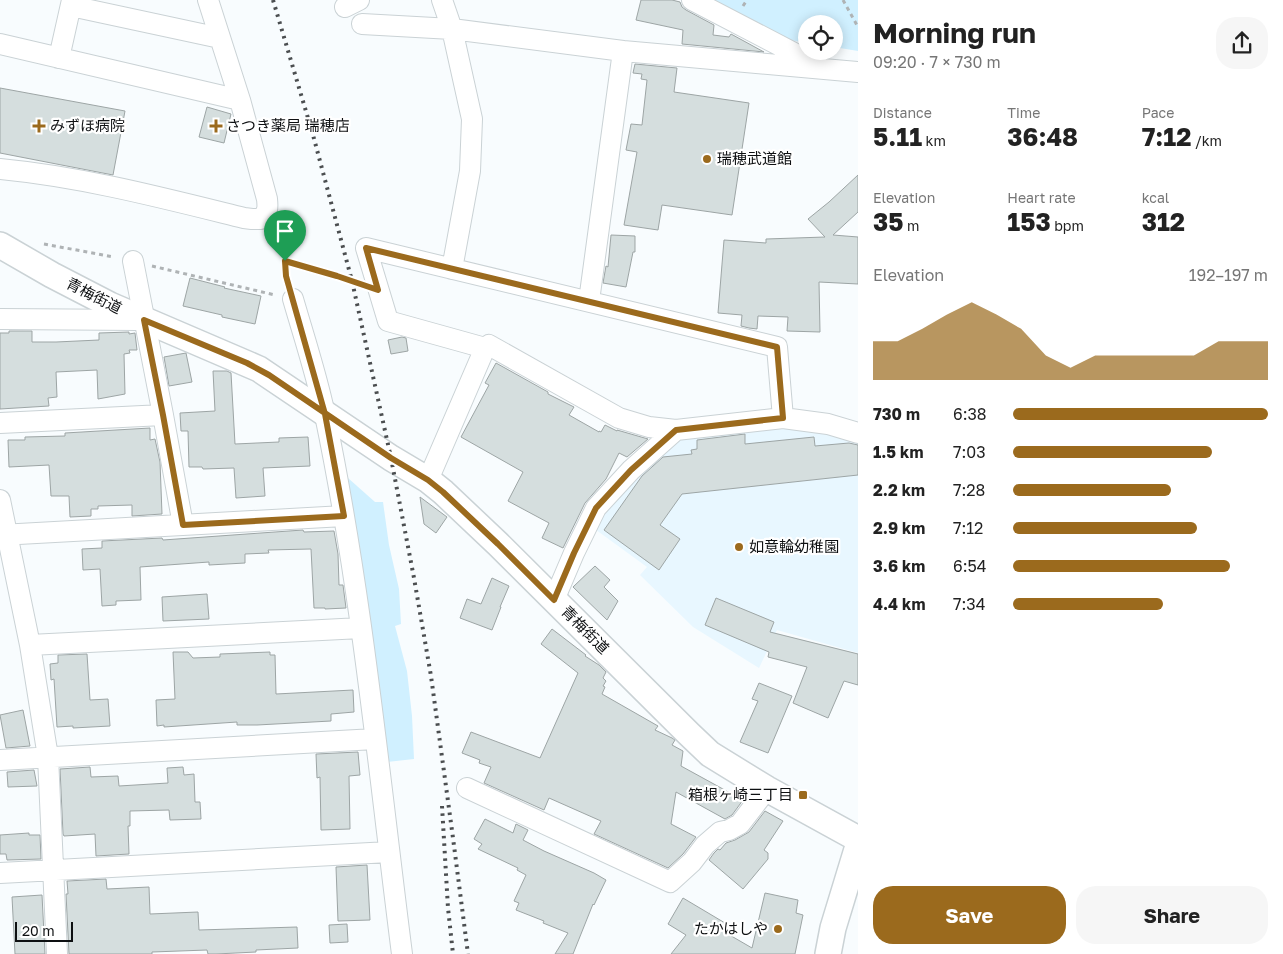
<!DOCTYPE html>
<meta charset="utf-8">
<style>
body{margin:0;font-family:"Golos Text","Noto Sans JP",sans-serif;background:#f6f6f6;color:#222;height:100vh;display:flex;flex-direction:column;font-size:19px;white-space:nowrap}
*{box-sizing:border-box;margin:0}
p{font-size:16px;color:#767676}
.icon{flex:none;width:28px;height:28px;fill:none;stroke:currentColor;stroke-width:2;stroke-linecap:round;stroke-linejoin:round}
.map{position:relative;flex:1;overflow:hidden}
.side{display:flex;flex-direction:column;background:#fff;width:425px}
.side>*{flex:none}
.buttons{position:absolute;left:798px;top:15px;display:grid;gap:10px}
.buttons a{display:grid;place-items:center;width:45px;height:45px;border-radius:50%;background:#fff;box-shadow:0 2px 12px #0003;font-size:25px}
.scale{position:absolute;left:15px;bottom:12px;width:58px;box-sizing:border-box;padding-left:5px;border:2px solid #0e1012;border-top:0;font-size:14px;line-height:18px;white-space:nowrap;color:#0e1012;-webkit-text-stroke:4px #fff;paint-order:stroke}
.pin{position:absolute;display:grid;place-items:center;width:42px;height:42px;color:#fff;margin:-51px -21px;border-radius:50% 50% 50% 0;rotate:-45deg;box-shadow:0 0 5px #0007}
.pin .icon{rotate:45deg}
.round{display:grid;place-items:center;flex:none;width:52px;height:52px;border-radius:20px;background:#f6f6f6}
.overview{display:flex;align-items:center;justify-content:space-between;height:85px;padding:0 15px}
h1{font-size:28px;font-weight:700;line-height:38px}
.metrics{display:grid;grid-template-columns:repeat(3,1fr);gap:8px;height:85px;padding:5px 15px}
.metrics div{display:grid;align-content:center}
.metrics b{font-size:25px;font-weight:700}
.metrics small{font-size:14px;font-weight:400}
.metrics p{font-size:14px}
.chart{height:140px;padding:10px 15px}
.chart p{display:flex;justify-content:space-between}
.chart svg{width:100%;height:90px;margin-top:5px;fill:#9b6a1d;opacity:.7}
.cta{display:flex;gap:10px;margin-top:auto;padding:10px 15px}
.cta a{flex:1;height:58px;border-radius:20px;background:#9b6a1d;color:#fff;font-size:20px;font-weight:700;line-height:58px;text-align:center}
.cta a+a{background:#f6f6f6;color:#222}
ul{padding:0 15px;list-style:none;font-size:16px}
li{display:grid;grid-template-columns:80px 60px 1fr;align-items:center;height:38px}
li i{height:12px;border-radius:6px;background:#9b6a1d}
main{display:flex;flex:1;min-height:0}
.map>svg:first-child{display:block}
.built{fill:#e8f7ff}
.green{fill:#d0f0ff}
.building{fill:#d5dede;stroke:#9da5a5}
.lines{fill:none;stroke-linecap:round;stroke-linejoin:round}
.minor-casing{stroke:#cad2d5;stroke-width:22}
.major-casing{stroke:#cad2d5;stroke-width:28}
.path{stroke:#afb3b5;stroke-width:3;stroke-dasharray:4 4;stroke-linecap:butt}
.minor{stroke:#fff;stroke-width:20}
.major{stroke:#fff;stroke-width:25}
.rail{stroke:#4b4e50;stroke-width:4;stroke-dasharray:2.5 5;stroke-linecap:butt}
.route-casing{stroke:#fff;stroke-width:10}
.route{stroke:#9b6a1d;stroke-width:6}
.poi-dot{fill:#9b6a1d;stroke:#fff;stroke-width:2}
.labels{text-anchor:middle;stroke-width:4.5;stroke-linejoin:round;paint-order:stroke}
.poi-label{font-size:15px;fill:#0e1012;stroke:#fff;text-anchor:start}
.street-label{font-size:15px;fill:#0e1012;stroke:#fff}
</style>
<main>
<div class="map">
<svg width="858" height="954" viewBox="0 0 858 954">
<rect width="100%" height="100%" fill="#f8fcfe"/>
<!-- built -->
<path class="built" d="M778,426L858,439V653L777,630L759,668L693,627L640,575L647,567L592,527L607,503L678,435Z"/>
<!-- green -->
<path class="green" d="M707,0H858V51L834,47V24H806V43L784,39Z
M348,478L375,502H383L389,545L399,589L401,624L395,626L407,671L412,716L414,759L387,762L371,628Z"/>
<!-- building -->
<path class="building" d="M641,0H672L680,2L682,7L686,10L714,25L713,35L729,37L731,34L764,52L682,44L683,30L636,20Z
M635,64L677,68L674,92L749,103L732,215L662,205L658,230L624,225L637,152L626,150L631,124L642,125L647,80L641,79L642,74L633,73Z
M0,88L125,111L113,175L0,153Z
M207,107L231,114L224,143L199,137Z
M858,175V212L833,235L858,237V284L819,282L820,332L787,331L788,317L758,316L757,329L749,328L741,326L742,315L718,313L724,240L766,243V239L825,237L808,219L829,202Z
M611,235L635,236V252H633L626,287L603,283L606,266L608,267Z
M190,278L225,287L224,288L261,296L255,324L222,317V315L183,306Z
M9,331H32V342H56L99,340V333L129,332V334L135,333L137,350H129L130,353L124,354L125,394L98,399L97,370L56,372L57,397L48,398L49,406L0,409V333H9Z
M402,337L406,338L408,351L391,354L388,340Z
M186,353L192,382L169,386L164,357Z
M496,363L548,392V394L574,407L569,415L599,432V431L601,432L605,425L617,431V430L648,439L627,457L619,453L606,479L585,503L563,548L542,538L549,523L508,501L523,472L461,437L489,385L485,383Z
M213,371H227L231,373L235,444L279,442V438L308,437L310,466L263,468L265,496L236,498L234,468L203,469L202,467H189L188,431H181L180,413L215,411Z
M150,428V440L155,439L160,462L162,514L132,516V505L98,506V509H91V516L70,517L69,496H51L49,465L9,467L8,440H25V437L65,436V433Z
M745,434V444L814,437L815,446L849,443L858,445V475L682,494L660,525L680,539L659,570L604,530L642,476L663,457L692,454L691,450L697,449V440Z
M420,497L447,517L436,533L424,524Z
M303,530L304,532L334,531L338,554L339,585H343L346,608L325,609V608H314L311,549L268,550L269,553L245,554V563L209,565V562L140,567L141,600L116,601V605L102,606L100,569L83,570L82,549L102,548V541L162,538L163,540Z
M595,566L610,580L604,587L618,601L607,620L573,587Z
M492,578L509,586L500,607H501L492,630L460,618L467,599L481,604Z
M207,594L209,619L163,621L162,597Z
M716,598L774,622L770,632L858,654V685L844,681L828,718L793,703L807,667L768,657L769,652L705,625Z
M552,629L586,655L585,656L599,665L606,672L603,678L606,681L603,686L605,687L602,694L658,726L655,730L672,738L675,740L672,745L683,751L681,766L743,800L732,815L725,819L676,792L671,824L696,837L683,854L668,868L594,834L601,821L549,798L544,810L484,783L491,767L479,763L480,760L462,753L471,732L540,758L578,673L541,644Z
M173,652H188L193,658L220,657V654L270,652V655H275L276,694L353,690L354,712L331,714V721L257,725H237V722L164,727V725L157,726L156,700L175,699Z
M87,654L90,700L108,699L110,726L73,728V726L57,727L54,679L51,680L50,664L58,663V655Z
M759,683L792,696L768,753L740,742L758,701L752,699Z
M23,710L30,746L6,748L0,715Z
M358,752L360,775L349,776L350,829L321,830L320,777L317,778L316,754Z
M90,767L91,777L118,776L119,786L168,783L167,768L183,767L184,775L194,774L195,802H200L201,819L170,820L169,810L130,811V826H128L129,854L96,856L95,834L64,836L63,834L60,769Z
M34,770L37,786L8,787L7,772Z
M765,811L783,821L764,850L768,853V859L743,889L709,860L714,853L718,849L720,850L726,843L735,840L749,832Z
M485,819L513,833L516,824L528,830L523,840L544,851L594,873L606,880L594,905L593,904L573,954H555L568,933L543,923L544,921L516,910L519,903L514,901L526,875L517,870L518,868L478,849L482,844L474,839Z
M29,833V835H40L41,859L7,860L6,854H0V835Z
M367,865L370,920L338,921L336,867Z
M106,879L107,889L149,887L150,914L198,912L199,930L297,927L298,948L256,950V952L216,954H208L207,950L152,952V954H69L66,894H68L67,881Z
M765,893L798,900L796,913L803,915L795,954H671L686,935L668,924L683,898L725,923L721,930L752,948Z
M42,895L45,954H15L12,897Z
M347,924L348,942L330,943L329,925Z"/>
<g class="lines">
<defs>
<path id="minor" d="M442,0L452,29L472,119L470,171L452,269
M692,0L819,66
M71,6L220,38
M345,7L359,0
M362,24L452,29L623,51
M0,44L240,100
M59,58L72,0
M0,169C83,177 163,198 244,218L252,219H261C268,212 268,208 267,199L240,100L208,0
M133,261L163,415L183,525
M293,299C304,337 317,376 325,415C362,593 379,774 402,954
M589,301L623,51L858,72
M0,319L138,320
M485,348L388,321L366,248L777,347L783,418
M0,423L163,415
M428,480L485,348L489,345L619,418L649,427L676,430L783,418L828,424L858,433
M0,500L30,645L48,757L57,954
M0,535L344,516
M554,600L574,553L596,508L631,470L676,430
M30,645L361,628
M0,760L375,739
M467,788L670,882L692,862L705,845L720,832L729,830L740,824L767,789
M0,873L389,852"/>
<path id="major" d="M0,245L52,275L110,305L259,369L391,458L428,480L443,492L498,544L689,734L710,754L767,789L858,839
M828,954L833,928L858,846"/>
</defs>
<!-- minor casing -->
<use href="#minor" class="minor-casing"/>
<!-- major casing -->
<use href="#major" class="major-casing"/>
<!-- path -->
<path class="path" d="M843,0L858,27
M743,6L747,0
M278,227L282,232L283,237L286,276L287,282
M44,244L114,257
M285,261L356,282
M152,266L275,295"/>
<!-- minor -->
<use href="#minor" class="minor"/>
<!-- major -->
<use href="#major" class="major"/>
<!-- rail -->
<path class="rail" d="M273,0L313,135L352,281L391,458L414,578L431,676L453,838L468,954
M442,806L448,908L453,954"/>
</g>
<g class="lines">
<defs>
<path id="route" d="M285,261L286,276L325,414L344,516L183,525L163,415L144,320L247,363L269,375L391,458L428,480L443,492L498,544L554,600L574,553L596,508L631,470L676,430L783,418L777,347L366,248L378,290L337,276L285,261"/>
</defs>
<!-- route casing -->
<use href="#route" class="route-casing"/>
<!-- route -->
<use href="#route" class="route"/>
</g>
<!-- markers -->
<g class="poi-dot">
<path d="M36.5 118.5h5v5h5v5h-5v5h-5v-5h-5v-5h5z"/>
<path d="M213.5 118.5h5v5h5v5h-5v5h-5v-5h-5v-5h5z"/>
<circle cx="707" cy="159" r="5"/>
<circle cx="739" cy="547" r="5"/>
<rect x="798" y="790" width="10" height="10" rx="2.5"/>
<circle cx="778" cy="929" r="5"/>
</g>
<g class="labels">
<!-- poi labels -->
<g class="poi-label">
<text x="50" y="131">みずほ病院</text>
<text x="226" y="131">さつき薬局 瑞穂店</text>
<text x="717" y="164">瑞穂武道館</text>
<text x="749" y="552">如意輪幼稚園</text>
<text x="793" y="800" text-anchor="end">箱根ヶ崎三丁目</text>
<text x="768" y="934" text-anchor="end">たかはしや</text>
</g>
<!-- street labels -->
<g class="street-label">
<text transform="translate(94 296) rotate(27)" y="5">青梅街道</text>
<text transform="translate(585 630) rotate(45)" y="5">青梅街道</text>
</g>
</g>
</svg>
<div class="buttons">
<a><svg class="icon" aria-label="locate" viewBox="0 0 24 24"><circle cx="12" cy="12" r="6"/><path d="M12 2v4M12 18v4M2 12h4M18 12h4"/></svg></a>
</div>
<div class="scale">20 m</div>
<div class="pin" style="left:285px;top:261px;background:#1e9e55"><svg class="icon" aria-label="arrive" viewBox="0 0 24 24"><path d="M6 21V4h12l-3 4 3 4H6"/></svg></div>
</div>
<section class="side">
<div class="overview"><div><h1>Morning run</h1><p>09:20 · 7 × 730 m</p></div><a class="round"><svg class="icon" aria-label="share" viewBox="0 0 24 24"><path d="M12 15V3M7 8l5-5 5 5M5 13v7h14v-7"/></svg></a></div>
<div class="metrics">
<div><p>Distance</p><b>5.11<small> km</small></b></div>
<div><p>Time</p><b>36:48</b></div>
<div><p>Pace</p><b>7:12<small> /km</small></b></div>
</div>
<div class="metrics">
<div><p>Elevation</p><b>35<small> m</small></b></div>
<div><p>Heart rate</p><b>153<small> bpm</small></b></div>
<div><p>kcal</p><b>312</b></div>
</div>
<div class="chart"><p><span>Elevation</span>192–197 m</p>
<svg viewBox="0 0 160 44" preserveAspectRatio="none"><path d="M0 44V25L10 25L20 19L30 12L40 6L50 12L60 19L70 32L80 38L90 32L100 32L110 32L120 32L130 32L140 25L150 25L160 25V44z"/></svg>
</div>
<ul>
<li><b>730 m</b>6:38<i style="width:100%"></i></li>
<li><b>1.5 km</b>7:03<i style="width:78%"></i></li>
<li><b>2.2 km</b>7:28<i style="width:62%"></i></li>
<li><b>2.9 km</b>7:12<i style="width:72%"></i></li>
<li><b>3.6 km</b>6:54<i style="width:85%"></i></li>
<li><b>4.4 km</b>7:34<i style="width:59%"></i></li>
</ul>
<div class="cta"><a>Save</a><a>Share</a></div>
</section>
</main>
